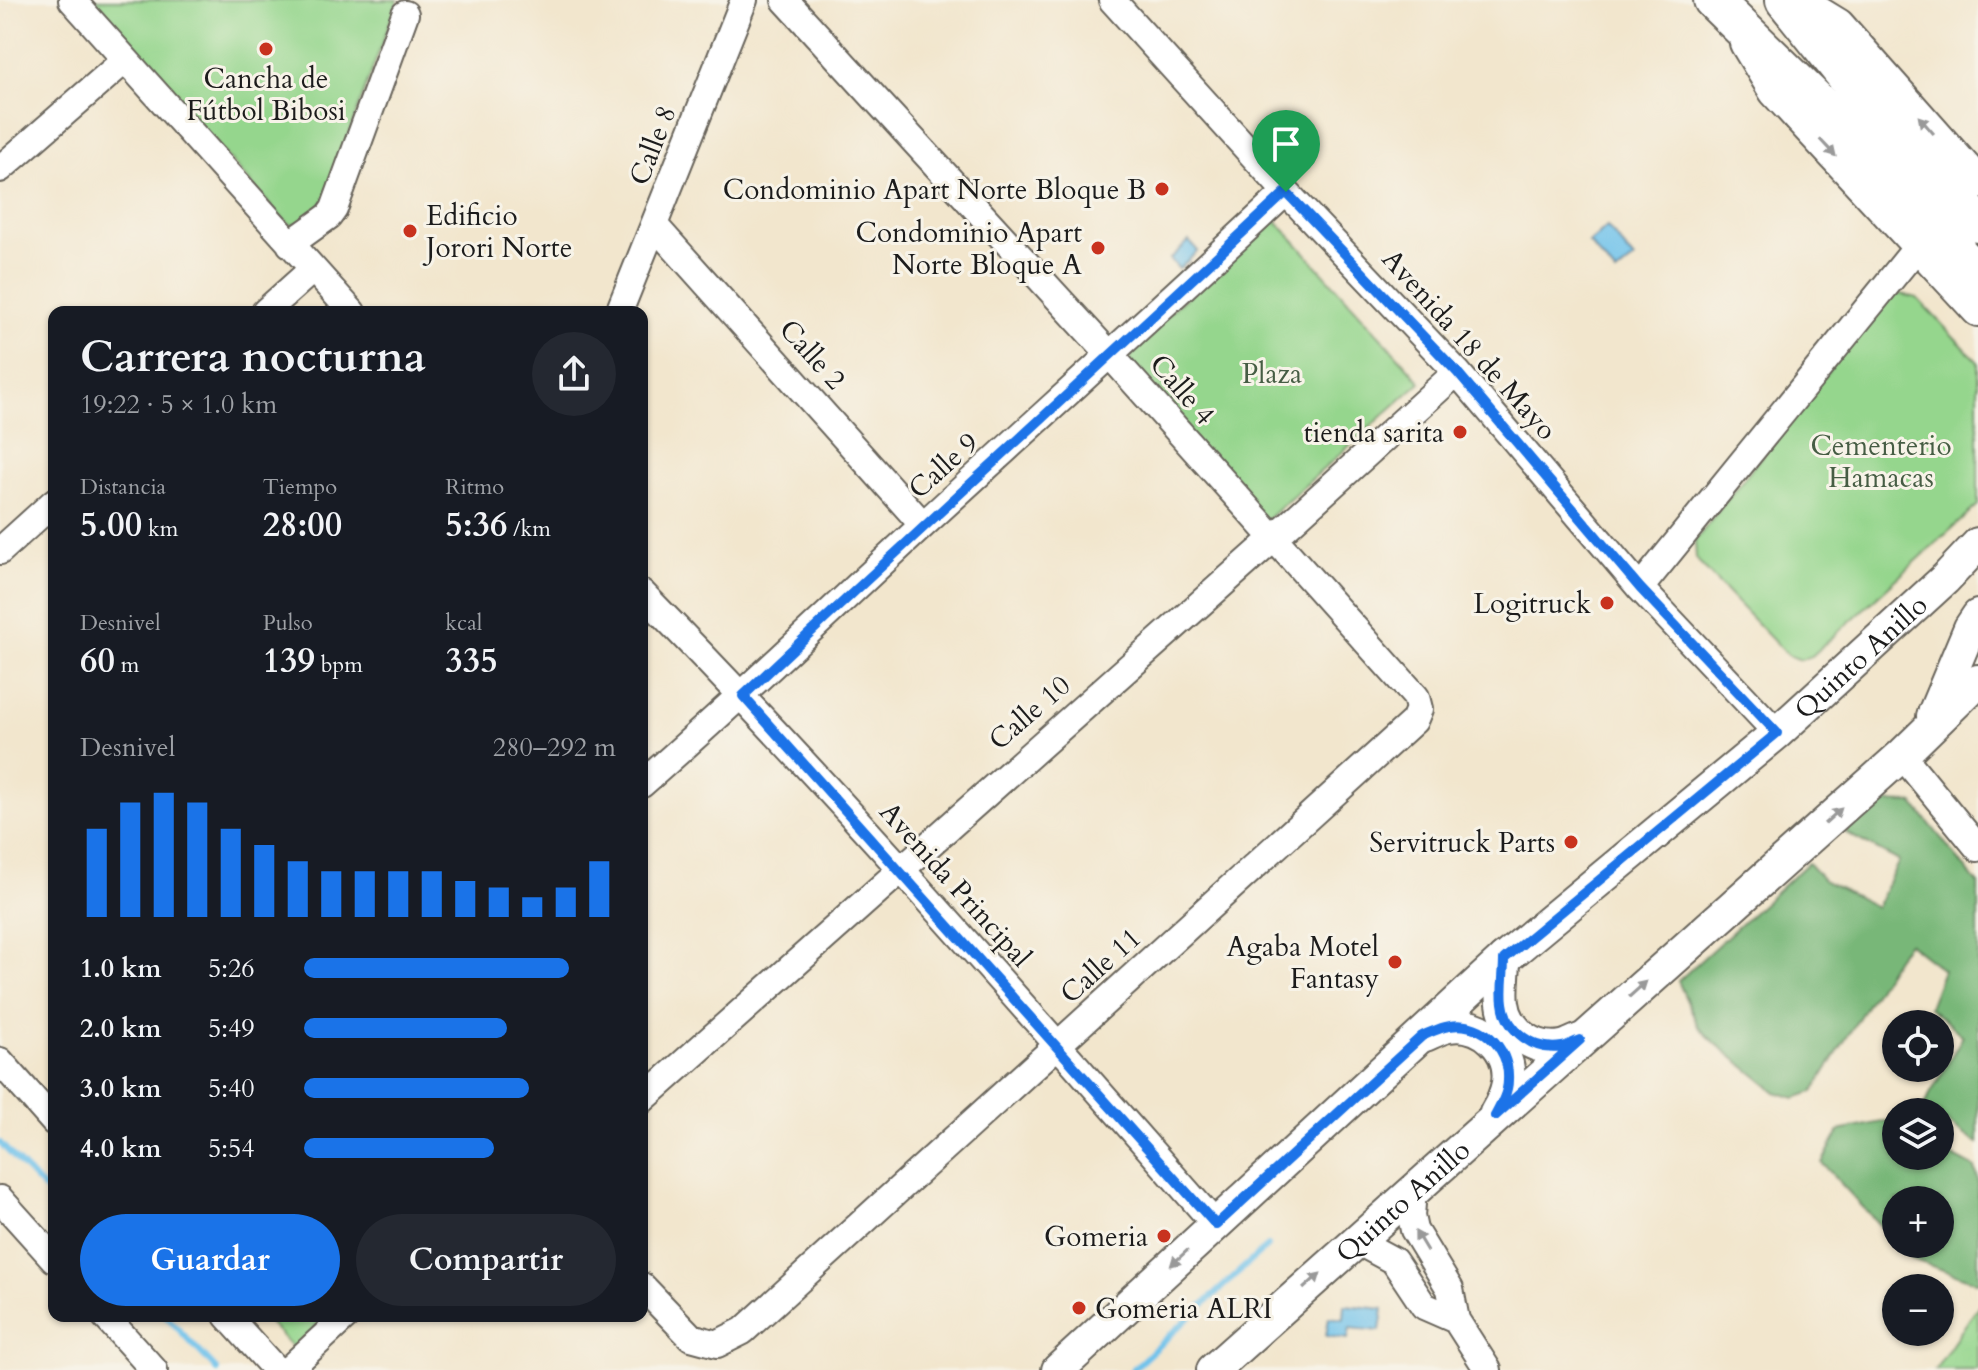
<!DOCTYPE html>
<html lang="es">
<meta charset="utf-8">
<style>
body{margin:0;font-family:Cardo,serif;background:#242831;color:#f1f3f6;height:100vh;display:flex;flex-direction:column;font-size:30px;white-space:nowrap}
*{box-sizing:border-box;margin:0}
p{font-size:26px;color:#9ea1a6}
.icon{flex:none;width:44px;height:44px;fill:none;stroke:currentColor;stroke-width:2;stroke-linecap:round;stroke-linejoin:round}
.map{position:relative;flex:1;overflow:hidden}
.side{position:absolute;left:48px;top:306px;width:600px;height:1016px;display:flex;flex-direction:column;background:#171b24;border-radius:16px;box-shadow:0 2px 6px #0004}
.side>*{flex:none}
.controls{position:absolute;left:1882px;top:1010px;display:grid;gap:16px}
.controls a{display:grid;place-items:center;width:72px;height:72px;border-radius:50%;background:#171b24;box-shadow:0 2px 6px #0004;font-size:40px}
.pin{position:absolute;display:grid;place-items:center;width:68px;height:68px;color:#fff;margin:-82px -34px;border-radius:50% 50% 50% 0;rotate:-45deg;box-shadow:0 0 8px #0007}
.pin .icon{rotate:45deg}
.round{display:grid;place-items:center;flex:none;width:84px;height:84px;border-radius:42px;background:#242831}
.head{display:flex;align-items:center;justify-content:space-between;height:136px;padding:0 32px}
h1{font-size:44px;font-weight:700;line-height:60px}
.metrics{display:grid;grid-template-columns:repeat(3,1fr);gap:12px;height:136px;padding:8px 32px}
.metrics div{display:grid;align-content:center}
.metrics b{font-size:34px;font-weight:700}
.metrics small{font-size:22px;font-weight:400}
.metrics p{font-size:22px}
.chart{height:224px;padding:16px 32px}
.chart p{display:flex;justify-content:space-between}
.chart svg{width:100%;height:144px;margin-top:8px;stroke:#1a73e8;stroke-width:6}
.button{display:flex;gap:16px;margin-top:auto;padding:16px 32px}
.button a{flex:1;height:92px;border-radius:48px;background:#1a73e8;color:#fff;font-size:32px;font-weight:700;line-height:92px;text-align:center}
.button a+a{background:#242831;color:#f1f3f6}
ul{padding:0 32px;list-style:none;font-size:26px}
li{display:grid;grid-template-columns:128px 96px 1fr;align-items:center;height:60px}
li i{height:20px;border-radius:10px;background:#1a73e8}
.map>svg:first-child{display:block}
.green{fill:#95d68d;stroke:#587954;stroke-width:2}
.forest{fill:#78b778;stroke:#4a6a4a;stroke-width:2}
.water{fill:#6fc2eb;stroke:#466f84;stroke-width:2}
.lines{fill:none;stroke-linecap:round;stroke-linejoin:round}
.stream{stroke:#6fc2eb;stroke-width:6}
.minor-casing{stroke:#67635a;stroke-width:30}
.major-casing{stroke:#67635a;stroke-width:36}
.highway-casing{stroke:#67635a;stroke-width:42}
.minor{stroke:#fff;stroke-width:26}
.major{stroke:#fff;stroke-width:32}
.highway{stroke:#fff;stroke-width:38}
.oneway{fill:#999}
.route-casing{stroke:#fff;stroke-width:16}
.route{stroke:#1a73e8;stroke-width:10}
.poi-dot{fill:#c8321e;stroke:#f7f3e8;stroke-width:3}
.labels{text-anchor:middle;stroke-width:6;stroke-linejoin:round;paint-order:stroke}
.poi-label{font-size:28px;fill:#1c1c1c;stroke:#f7f3e8;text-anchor:end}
.street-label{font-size:28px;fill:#1c1c1c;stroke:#f7f3e8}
.park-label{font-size:28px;fill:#465d44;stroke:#f7f3e8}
</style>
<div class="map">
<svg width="1978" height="1370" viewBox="0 0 1978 1370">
<rect width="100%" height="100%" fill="#f7f3e8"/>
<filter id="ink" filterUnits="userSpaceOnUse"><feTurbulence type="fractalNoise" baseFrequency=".0125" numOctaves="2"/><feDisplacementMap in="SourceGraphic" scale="16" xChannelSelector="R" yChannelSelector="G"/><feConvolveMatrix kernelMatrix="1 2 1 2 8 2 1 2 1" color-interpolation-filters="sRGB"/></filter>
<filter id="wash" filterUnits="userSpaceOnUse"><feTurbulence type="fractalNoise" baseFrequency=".006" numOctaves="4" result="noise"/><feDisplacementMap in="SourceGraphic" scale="32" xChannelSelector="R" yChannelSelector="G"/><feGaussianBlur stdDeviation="1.8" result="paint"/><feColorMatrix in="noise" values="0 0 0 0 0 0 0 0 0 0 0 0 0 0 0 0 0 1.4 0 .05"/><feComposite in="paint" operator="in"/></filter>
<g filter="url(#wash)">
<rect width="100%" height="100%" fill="#f2e6cd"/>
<!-- green -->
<path class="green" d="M87,0H398L324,201L307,221L291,225L279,215Z
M1275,219L1421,382L1264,522L1127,368L1136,342Z
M1902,294L1917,298L1978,362V505L1812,656L1801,660L1787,655L1701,565L1696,558L1695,541L1887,296Z
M1978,1306V1370H1935Z
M263,1316H328L293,1348Z"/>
<!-- forest -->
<path class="forest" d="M1878,802L1913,803L1978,884V1144L1940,1117V1112H1934L1924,1105L1963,1036L1929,1007L1943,970L1908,943L1897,956L1813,1092L1795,1098L1776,1092L1714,1042L1698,1026L1678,981L1808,863L1823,880L1876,907L1899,861L1846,833L1847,827Z
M1887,1121L1896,1126V1156H1940V1149L1975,1168L1978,1180V1282L1911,1259L1897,1244H1940V1200H1896V1243L1822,1163L1839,1131Z"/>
<!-- water -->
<path class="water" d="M1607,227L1634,259L1616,274L1589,243Z
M1189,241L1198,251L1179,269L1170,259Z
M1345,1305L1383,1309L1380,1331L1350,1328L1348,1339L1326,1336L1329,1317L1344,1319Z"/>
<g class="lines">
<!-- stream -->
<path class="stream" d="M0,1143L54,1199
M166,1316L217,1370
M1132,1370L1267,1246"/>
</g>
</g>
<g filter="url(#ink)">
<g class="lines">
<defs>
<path id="minor" d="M72,0L352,312
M1112,0L1286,192L1457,372L1640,588L1777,733
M0,169L124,61
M655,226L923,525
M290,244L329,216L334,209L405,14
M265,312L313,269
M619,312L744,0
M0,551L54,502
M1640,588L1918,246
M642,593C841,796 1028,1011 1216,1225
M1902,755L1978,848
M642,784C738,700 830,611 923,525C1044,414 1166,304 1286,192
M0,1061L54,1122
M642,1100L1273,539L1457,372
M1413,1191L1411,1216L1414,1230L1450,1289L1456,1320L1488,1370
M0,1199L54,1259
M1357,1241L1394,1261L1424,1306L1456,1320
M642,1286L691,1337L717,1344L743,1331L1414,721L1419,709L1416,697L1111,356L785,0
M105,1316L154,1370
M227,1316L276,1370
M288,1370L346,1316"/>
<g id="major">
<path d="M1797,0L1838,25L1978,183"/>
<path d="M1746,43L1775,91L1978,310"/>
<path d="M1933,716L1970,628L1978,616"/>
<path d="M1504,959C1504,973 1501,989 1503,1003C1506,1031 1535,1052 1562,1047C1568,1046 1574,1042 1580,1040"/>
<path d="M1425,1035C1432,1032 1441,1027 1449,1026C1482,1021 1513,1049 1508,1083C1506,1094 1502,1103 1496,1113"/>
<path id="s1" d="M1058,1370L1504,959L1777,733L1945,579L1978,544"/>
<path id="s2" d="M1213,1370L1902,755L1978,681"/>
</g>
<path id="highway" d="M1713,0L1827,111L1978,275
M1785,0L1854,86L1978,223"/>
</defs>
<!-- minor casing -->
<use href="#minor" class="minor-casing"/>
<!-- major casing -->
<use href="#major" class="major-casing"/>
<!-- highway casing -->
<use href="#highway" class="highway-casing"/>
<!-- minor -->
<use href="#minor" class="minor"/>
<!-- major -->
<use href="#major" class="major"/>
<!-- highway -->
<use href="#highway" class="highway"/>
</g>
<!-- one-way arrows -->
<defs><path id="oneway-solid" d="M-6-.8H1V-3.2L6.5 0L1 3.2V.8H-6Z" transform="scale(2)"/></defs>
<g class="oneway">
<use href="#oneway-solid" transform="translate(1926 125) rotate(-131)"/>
<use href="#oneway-solid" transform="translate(1828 148) rotate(47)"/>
<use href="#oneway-solid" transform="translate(1833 816) rotate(-42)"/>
<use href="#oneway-solid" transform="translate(1638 989) rotate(-42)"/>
<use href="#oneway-solid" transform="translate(1421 1241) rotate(-121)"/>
<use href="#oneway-solid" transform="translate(1179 1258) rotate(137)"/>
<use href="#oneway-solid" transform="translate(1312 1281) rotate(-42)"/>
</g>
</g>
<g class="lines" filter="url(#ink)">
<defs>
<path id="route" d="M1286,192L1457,372L1640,588L1777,733L1504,959C1504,974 1501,989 1503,1003C1506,1031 1535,1052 1562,1047C1568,1046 1574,1042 1580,1040L1495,1116C1501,1105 1508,1093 1508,1080C1510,1046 1479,1018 1445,1027C1437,1029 1429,1033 1422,1036L1216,1225L743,696C922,526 1106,361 1286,192Z"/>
</defs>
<!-- route casing -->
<use href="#route" class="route-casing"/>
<!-- route -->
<use href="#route" class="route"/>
</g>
<!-- markers -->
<g class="poi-dot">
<circle cx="266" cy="49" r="8"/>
<circle cx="1162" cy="189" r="8"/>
<circle cx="410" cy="231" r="8"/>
<circle cx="1098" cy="248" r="8"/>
<circle cx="1460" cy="432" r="8"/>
<circle cx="1607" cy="603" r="8"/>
<circle cx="1571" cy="842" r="8"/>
<circle cx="1395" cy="962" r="8"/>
<circle cx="1164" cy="1236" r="8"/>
<circle cx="1079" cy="1308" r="8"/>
</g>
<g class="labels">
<!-- poi labels -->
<g class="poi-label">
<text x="266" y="88" text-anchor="middle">Cancha de<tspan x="266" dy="32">Fútbol Bibosi</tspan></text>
<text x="1146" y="199">Condominio Apart Norte Bloque B</text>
<text x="426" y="225" text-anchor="start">Edificio<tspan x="426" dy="32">Jorori Norte</tspan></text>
<text x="1082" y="242">Condominio Apart<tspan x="1082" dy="32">Norte Bloque A</tspan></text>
<text x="1444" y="442">tienda sarita</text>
<text x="1591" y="613">Logitruck</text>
<text x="1555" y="852">Servitruck Parts</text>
<text x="1379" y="956">Agaba Motel<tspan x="1379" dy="32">Fantasy</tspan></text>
<text x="1148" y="1246">Gomeria</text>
<text x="1095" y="1318" text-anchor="start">Gomeria ALRI</text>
</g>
<!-- street labels -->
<g class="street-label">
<text transform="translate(652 145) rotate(-69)" y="10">Calle 8</text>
<text transform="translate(1470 344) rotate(48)" y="10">Avenida 18 de Mayo</text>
<text transform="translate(813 354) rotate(48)" y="10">Calle 2</text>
<text transform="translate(1183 389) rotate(49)" y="10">Calle 4</text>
<text transform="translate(943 465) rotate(-42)" y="10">Calle 9</text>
<text dy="10" stroke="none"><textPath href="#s1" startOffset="1074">Quinto Anillo</textPath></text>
<text transform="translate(1029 712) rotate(-41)" y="10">Calle 10</text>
<text transform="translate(956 884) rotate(48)" y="10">Avenida Principal</text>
<text transform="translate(1100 965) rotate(-42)" y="10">Calle 11</text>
<text dy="10" stroke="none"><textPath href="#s2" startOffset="254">Quinto Anillo</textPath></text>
</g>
<!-- park labels -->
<g class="park-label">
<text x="1272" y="383">Plaza</text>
<text x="1881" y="455">Cementerio<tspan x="1881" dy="32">Hamacas</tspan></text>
</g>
</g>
</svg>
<div class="controls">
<a><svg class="icon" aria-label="locate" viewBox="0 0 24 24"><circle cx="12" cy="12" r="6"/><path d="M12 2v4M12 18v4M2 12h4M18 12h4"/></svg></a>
<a><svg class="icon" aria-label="layers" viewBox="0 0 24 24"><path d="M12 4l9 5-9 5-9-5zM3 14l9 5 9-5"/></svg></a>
<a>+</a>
<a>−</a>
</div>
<div class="pin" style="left:1286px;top:192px;background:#1e9e55"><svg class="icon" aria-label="arrive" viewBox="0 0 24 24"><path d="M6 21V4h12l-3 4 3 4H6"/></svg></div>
<section class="side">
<div class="head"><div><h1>Carrera nocturna</h1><p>19:22 · 5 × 1.0 km</p></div><a class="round"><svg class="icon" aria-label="share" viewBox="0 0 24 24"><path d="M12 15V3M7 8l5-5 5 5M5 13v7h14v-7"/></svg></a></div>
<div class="metrics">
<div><p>Distancia</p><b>5.00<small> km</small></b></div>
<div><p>Tiempo</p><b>28:00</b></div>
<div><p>Ritmo</p><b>5:36<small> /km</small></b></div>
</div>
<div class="metrics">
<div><p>Desnivel</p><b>60<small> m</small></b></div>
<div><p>Pulso</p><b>139<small> bpm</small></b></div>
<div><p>kcal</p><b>335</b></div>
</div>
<div class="chart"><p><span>Desnivel</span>280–292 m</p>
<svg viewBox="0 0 160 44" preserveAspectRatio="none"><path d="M5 44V17M15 44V9M25 44V6M35 44V9M45 44V17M55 44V22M65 44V27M75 44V30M85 44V30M95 44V30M105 44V30M115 44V33M125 44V35M135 44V38M145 44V35M155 44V27"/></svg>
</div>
<ul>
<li><b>1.0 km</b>5:26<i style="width:85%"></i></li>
<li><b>2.0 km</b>5:49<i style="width:65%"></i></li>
<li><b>3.0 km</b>5:40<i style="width:72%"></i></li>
<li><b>4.0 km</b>5:54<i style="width:61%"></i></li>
</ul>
<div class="button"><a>Guardar</a><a>Compartir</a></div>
</section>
</div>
